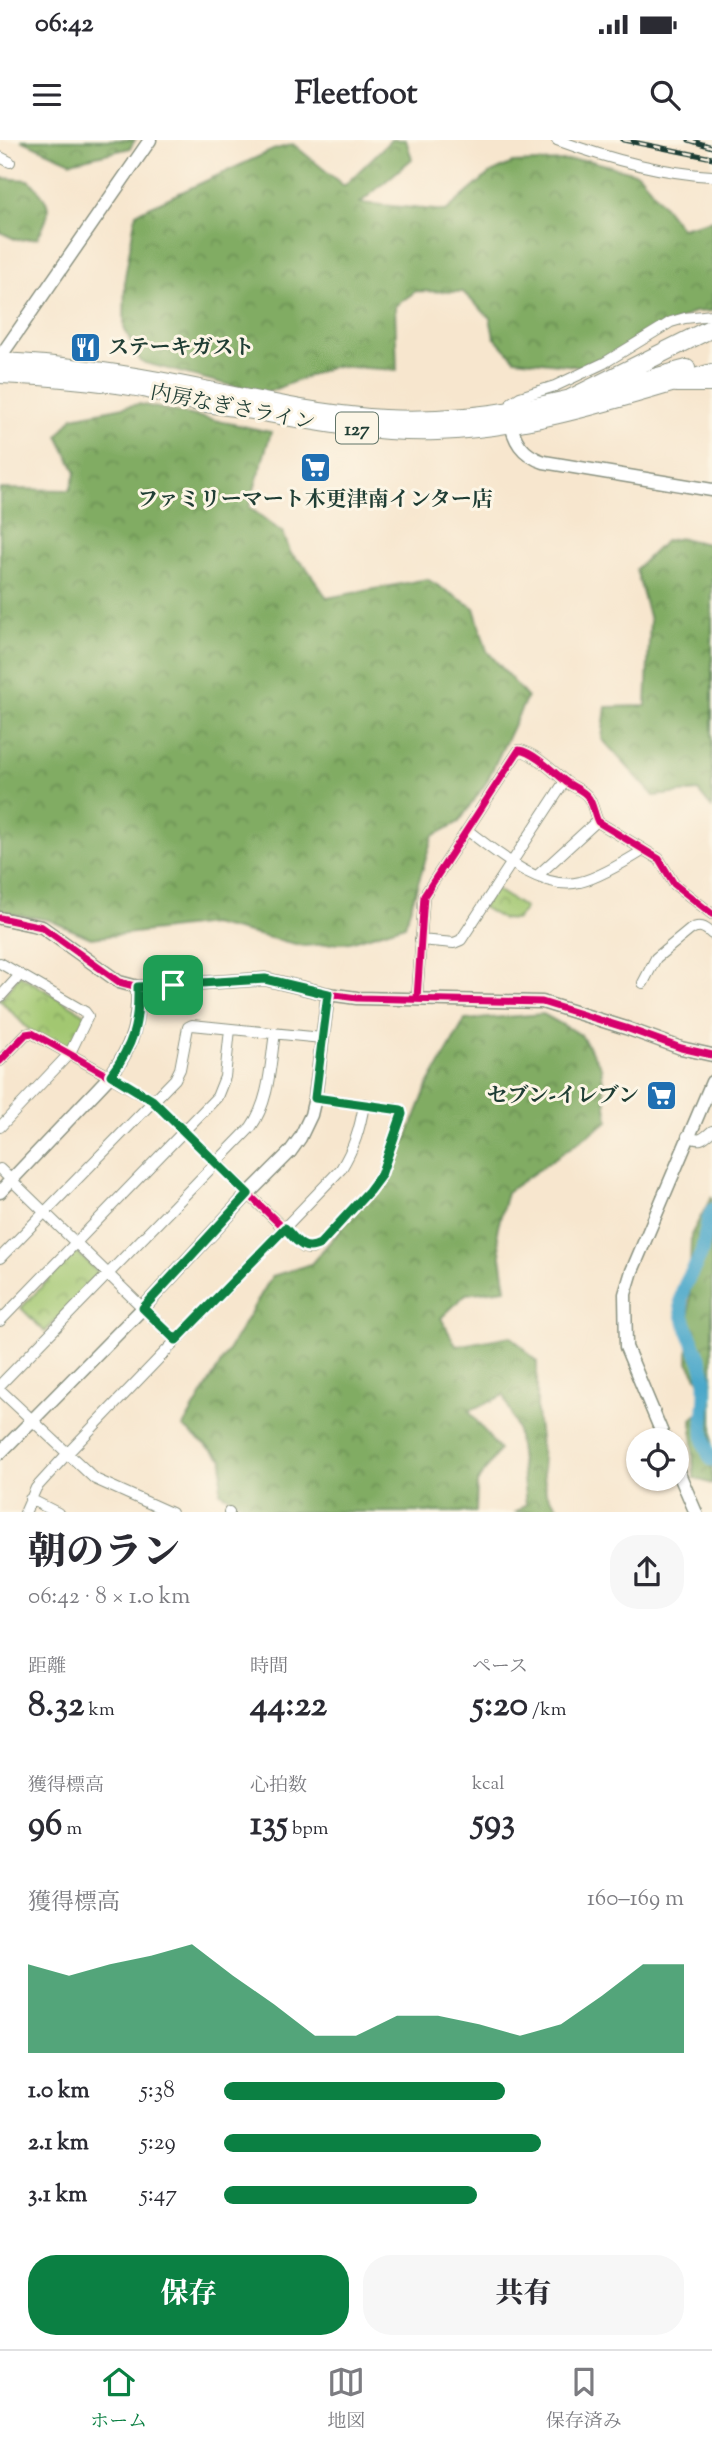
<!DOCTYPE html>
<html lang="ja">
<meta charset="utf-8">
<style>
body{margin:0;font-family:"Sorts Mill Goudy","Noto Serif JP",serif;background:#f7f7f7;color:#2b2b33;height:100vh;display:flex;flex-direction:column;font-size:26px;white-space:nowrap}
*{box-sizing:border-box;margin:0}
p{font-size:23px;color:#7c7c81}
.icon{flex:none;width:38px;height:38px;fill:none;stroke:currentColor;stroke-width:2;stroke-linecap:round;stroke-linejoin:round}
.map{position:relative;height:1372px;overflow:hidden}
.side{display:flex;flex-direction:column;background:#fff;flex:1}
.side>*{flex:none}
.fabs{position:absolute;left:626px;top:1288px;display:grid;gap:14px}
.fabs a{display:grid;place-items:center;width:63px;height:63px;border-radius:50%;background:#fff;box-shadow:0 2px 5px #0004;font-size:35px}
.pin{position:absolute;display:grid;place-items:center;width:60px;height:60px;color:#fff;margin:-30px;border-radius:14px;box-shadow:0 4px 10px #0006}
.round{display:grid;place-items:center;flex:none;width:74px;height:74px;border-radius:28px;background:#f7f7f7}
.headline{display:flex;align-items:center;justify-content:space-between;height:119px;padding:0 28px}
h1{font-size:38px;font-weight:800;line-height:52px}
.figures{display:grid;grid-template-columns:repeat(3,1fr);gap:10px;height:119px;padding:7px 28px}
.figures div{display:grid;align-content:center}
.figures b{font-size:35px;font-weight:800}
.figures small{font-size:19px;font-weight:400}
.figures p{font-size:19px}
.chart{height:196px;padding:14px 28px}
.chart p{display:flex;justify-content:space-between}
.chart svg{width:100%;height:126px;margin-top:7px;fill:#0b8043;opacity:.7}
.cta{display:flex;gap:14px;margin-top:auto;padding:14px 28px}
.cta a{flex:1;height:80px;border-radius:28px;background:#0b8043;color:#fff;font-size:28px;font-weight:800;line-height:80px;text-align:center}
.cta a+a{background:#f7f7f7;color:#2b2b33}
ul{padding:0 28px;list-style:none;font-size:23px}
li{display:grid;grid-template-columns:112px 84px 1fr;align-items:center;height:52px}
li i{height:18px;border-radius:9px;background:#0b8043}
.status{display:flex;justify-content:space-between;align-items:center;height:49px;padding:0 35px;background:#fff;direction:ltr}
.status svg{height:19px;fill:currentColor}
header{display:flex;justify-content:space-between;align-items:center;height:91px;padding:0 28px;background:#fff;font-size:32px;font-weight:800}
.tabs{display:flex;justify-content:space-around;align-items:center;height:98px;border-top:2px solid #e1e1e2;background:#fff;font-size:19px;color:#7c7c81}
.tabs a{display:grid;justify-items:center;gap:4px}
.tabs .selected{color:#0b8043}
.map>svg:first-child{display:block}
.forest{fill:url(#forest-crowns);stroke:#50744c;stroke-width:2}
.park{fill:url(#park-crowns);stroke:#608252;stroke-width:2}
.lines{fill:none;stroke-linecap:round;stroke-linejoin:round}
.river{stroke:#4ca8ca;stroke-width:14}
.minor-casing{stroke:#8b9281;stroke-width:12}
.tertiary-casing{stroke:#8b9281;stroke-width:15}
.trunk-casing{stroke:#8b9281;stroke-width:18}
.motorway-casing{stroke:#8b9281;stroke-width:20}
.minor{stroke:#fff;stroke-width:10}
.tertiary{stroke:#fff;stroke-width:12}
.trunk{stroke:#fff;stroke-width:16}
.motorway{stroke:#fff;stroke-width:18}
.rail-casing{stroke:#1f3d34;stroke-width:5}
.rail{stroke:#fcf5e5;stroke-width:2.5;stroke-dasharray:8;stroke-linecap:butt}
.cycleway-casing{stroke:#fcf5e5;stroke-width:11}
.cycleway{stroke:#d6006c;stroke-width:7}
.route-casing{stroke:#fff;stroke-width:14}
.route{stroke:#0b8043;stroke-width:9}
.labels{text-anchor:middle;stroke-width:6;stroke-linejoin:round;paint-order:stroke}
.shield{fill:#fcf5e5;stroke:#617469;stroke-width:2}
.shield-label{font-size:19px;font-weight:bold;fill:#1f3d34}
.poi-label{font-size:21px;font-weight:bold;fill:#1f3d34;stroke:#fcf5e5;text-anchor:start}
.street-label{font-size:21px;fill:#1f3d34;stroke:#fcf5e5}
</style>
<div class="status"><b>06:42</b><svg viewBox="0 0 49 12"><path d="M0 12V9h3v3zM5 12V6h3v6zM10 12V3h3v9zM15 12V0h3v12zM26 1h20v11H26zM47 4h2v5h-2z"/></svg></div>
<header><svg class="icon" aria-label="menu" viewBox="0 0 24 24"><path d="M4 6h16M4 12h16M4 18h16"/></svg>Fleetfoot<svg class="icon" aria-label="search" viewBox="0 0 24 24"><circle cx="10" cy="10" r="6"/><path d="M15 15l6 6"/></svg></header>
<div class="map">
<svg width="712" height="1373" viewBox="0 0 712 1373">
<defs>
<pattern id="forest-crowns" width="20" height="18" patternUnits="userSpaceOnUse" patternTransform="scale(1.75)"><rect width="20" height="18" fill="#81ac63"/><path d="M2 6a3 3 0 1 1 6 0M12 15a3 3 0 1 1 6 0" fill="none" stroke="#698d52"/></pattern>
<pattern id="park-crowns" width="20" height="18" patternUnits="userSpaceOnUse" patternTransform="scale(1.75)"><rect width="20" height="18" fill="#a2c771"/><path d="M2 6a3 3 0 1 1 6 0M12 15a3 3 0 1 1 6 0" fill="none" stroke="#83a35e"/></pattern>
</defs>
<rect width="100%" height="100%" fill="#fcf5e5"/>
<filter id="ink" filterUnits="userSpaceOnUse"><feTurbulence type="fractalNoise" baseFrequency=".0143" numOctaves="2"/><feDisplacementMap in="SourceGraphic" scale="14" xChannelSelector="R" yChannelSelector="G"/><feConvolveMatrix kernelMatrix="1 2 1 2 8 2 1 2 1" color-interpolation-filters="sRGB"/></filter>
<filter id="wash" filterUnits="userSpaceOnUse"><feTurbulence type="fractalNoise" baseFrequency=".00686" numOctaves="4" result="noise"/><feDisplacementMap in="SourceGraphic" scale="28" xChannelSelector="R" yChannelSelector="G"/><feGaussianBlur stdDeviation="1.57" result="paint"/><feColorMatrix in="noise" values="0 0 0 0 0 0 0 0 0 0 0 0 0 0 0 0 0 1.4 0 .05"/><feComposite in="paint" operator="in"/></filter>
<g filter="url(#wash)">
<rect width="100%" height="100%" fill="#f7e6ce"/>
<!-- forest -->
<path class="forest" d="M21,0H135L130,8L71,22Z
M391,0H406L412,19L360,63L446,71L489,34L512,23L588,20L639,34L681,88L712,80V171L694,172L593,228L515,219L494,197L490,178L463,152L416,151L395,166L397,230L334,226L263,254L141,222L124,188L125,137L136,73L273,10L293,4L344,46Z
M0,38L29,40C51,63 54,69 37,98L17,100L0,92Z
M139,264L271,292L249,367L283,393L291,414L306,427L327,458L427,439L474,468L487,511L527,557L486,643L459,682L433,696L405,785L350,802L304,806L211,784L91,798L49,780L0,772V349L70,350L76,332L58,296L73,277Z
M681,398L712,405V668L698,651L654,656L602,599L606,567L646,566L650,480L636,429L665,401Z
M543,874L581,895L601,927L608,981L507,1052L497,1091L506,1149L466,1154L441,1178L456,1206L511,1196L537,1222V1273L546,1353L562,1372H516L526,1364L517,1289L504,1255L469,1271L499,1310L477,1343L476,1372H255L220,1352L223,1319L183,1287L272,1136L311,1124L361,1066L391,1038L427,947L465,880Z
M712,1056V1344L694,1338L692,1279L712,1262L688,1222L691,1095Z"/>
<!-- park -->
<path class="park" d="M494,748L525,768L516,780L502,779L482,767Z
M20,835L88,876L70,913L32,893L0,860Z
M76,1111L100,1134L45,1192L21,1168Z"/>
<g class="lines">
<!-- river -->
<path class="river" d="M712,1070C705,1084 706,1101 700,1116C694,1131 682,1144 681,1160C681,1188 701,1210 705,1237C709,1265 695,1295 712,1320"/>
</g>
</g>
<g filter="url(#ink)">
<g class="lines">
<defs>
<path id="minor" d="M557,0C606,18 659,33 712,36
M0,17L10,22
M509,270L512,262L520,257L555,246L604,223L671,182L685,178L712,175
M467,690C496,712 542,752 580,742C598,738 628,720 644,710
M537,736L597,681
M420,800L454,803L461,800L565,641
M0,823L85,872L88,876L70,913L0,987
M643,843L656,818L690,790C699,784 705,787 712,794
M0,857L20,835
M417,858L424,756L519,610C533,612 554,632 565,641C572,647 582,649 588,657C593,663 594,674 598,682L659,719L674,744L712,774
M0,921L26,894L32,893L141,954L152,960L304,1108L311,1109L320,1104L369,1051L381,1035L402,974L401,970L315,958
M687,996C700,1002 702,1000 712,991
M0,1029L176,1200
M0,1118L175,939L180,929L188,887L192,885L322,898
M0,1181L217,957L225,937L230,889
M0,1245L251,987C270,960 270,925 275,893
M0,1250L95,1339L171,1373
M30,1359L58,1373
M25,1373L36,1348L67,1314L341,1029C354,1008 360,989 364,964
M229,1373V1372"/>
<path id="tertiary" d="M0,217L150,0
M510,278C513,300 522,315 544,322L712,350
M0,778L42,787L119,842L138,847L265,839L328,854L357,858L542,862L626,888L681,908L712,915
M0,1052L111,935C133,905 138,885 138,847
M665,1300L626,1207L625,1154L632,1131L712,942
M0,1313L143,1168L248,1054L290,1012L300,998L311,975L315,958L328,854
M677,1329L696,1373"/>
<path id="trunk" d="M0,221C66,224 131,234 195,247C258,260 320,274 384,278C488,284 588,255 687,228
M0,235C48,237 96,241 143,249C157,252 170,257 184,260C207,265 230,267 252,271C313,282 375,294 437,292C532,289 622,258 712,232"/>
<path id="motorway" d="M676,243H712
M572,258L712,188"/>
</defs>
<!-- minor casing -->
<use href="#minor" class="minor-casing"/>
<!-- tertiary casing -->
<use href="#tertiary" class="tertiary-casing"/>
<!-- trunk casing -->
<use href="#trunk" class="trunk-casing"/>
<!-- motorway casing -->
<use href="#motorway" class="motorway-casing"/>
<!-- minor -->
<use href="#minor" class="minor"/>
<!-- tertiary -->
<use href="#tertiary" class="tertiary"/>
<!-- trunk -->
<use href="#trunk" class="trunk"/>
<!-- motorway -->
<use href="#motorway" class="motorway"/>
<defs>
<path id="rail" d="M623,0L712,18
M689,0L712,7"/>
</defs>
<!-- rail casing -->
<use href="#rail" class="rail-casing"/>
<!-- rail -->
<use href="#rail" class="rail"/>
<defs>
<path id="cycleway" d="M0,778L42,787L119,842L138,847L265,839L328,854L357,858L542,862L626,888L681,908L712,915
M417,858L424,756L519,610C533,612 554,632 565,641C572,647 582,649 588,657C593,663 594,674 598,682L659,719L674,744L712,774
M0,921L26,894L32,893L141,954L152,960L304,1108L311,1109L320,1104L369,1051L381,1035L402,974L401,970L315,958"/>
</defs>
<!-- cycleway casing -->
<use href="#cycleway" class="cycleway-casing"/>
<!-- cycleway -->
<use href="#cycleway" class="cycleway"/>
</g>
</g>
<g class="lines" filter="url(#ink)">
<defs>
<path id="route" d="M265,839L328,854L315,958L401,970L402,974L381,1035L369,1051L320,1104C303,1113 296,1100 285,1088L176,1200L143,1168L248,1054L152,960L111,935C133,905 139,885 138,847Z"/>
</defs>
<!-- route casing -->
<use href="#route" class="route-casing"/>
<!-- route -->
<use href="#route" class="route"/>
</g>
<!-- icons -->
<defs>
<symbol id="restaurant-square" viewBox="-11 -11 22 22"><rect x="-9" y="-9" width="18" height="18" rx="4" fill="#1f6fb2" stroke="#fcf5e5"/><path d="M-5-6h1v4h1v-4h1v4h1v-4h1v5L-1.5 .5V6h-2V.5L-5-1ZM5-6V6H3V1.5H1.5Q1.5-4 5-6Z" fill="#fff"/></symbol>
<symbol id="supermarket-square" viewBox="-11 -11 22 22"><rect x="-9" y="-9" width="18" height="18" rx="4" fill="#1f6fb2" stroke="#fcf5e5"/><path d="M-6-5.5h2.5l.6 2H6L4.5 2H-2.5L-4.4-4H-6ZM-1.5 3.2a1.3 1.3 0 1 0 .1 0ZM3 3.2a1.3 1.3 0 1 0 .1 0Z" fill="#fff"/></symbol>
</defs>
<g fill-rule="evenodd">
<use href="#restaurant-square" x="68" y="190" width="35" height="35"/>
<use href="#supermarket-square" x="298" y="310" width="35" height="35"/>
<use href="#supermarket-square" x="644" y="938" width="35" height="35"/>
</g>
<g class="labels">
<!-- shield labels -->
<rect class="shield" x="336" y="272.5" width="42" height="31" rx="5"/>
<g class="shield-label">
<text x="357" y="295">127</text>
</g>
<!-- poi labels -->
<g class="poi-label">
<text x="108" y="214">ステーキガスト</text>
<text x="315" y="366" text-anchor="middle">ファミリーマート木更津南インター店</text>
<text x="639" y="962" text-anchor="end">セブン-イレブン</text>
</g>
<!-- street labels -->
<g class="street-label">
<text transform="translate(233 267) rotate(11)" y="7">内房なぎさライン</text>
</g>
</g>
</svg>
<div class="fabs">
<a><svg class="icon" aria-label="locate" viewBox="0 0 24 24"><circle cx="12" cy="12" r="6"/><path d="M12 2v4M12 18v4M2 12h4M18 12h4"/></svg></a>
</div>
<div class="pin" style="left:173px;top:845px;background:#1e9e55"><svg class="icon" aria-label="arrive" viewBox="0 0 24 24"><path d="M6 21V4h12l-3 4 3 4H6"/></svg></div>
</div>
<section class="side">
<div class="headline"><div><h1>朝のラン</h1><p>06:42 · 8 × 1.0 km</p></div><a class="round"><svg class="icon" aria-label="share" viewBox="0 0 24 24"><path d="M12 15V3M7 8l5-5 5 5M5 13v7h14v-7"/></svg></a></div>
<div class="figures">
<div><p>距離</p><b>8.32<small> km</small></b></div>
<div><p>時間</p><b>44:22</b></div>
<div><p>ペース</p><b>5:20<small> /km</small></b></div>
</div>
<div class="figures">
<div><p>獲得標高</p><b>96<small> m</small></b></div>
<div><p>心拍数</p><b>135<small> bpm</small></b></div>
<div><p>kcal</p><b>593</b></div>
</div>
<div class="chart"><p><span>獲得標高</span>160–169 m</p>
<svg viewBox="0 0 160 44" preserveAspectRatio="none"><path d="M0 44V13L10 17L20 13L30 10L40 6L50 17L60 27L70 38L80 38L90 31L100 31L110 34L120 38L130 34L140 24L150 13L160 13V44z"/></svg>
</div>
<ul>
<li><b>1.0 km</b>5:38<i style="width:61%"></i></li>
<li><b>2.1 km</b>5:29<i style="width:69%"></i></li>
<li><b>3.1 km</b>5:47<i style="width:55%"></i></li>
</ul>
<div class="cta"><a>保存</a><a>共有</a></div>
</section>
<nav class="tabs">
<a class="selected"><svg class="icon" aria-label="home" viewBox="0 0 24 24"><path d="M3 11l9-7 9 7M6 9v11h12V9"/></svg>ホーム</a>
<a><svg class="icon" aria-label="map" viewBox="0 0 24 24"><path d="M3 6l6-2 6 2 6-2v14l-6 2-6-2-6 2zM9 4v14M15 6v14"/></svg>地図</a>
<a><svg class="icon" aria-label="saved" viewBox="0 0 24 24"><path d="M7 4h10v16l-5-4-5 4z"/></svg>保存済み</a>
</nav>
